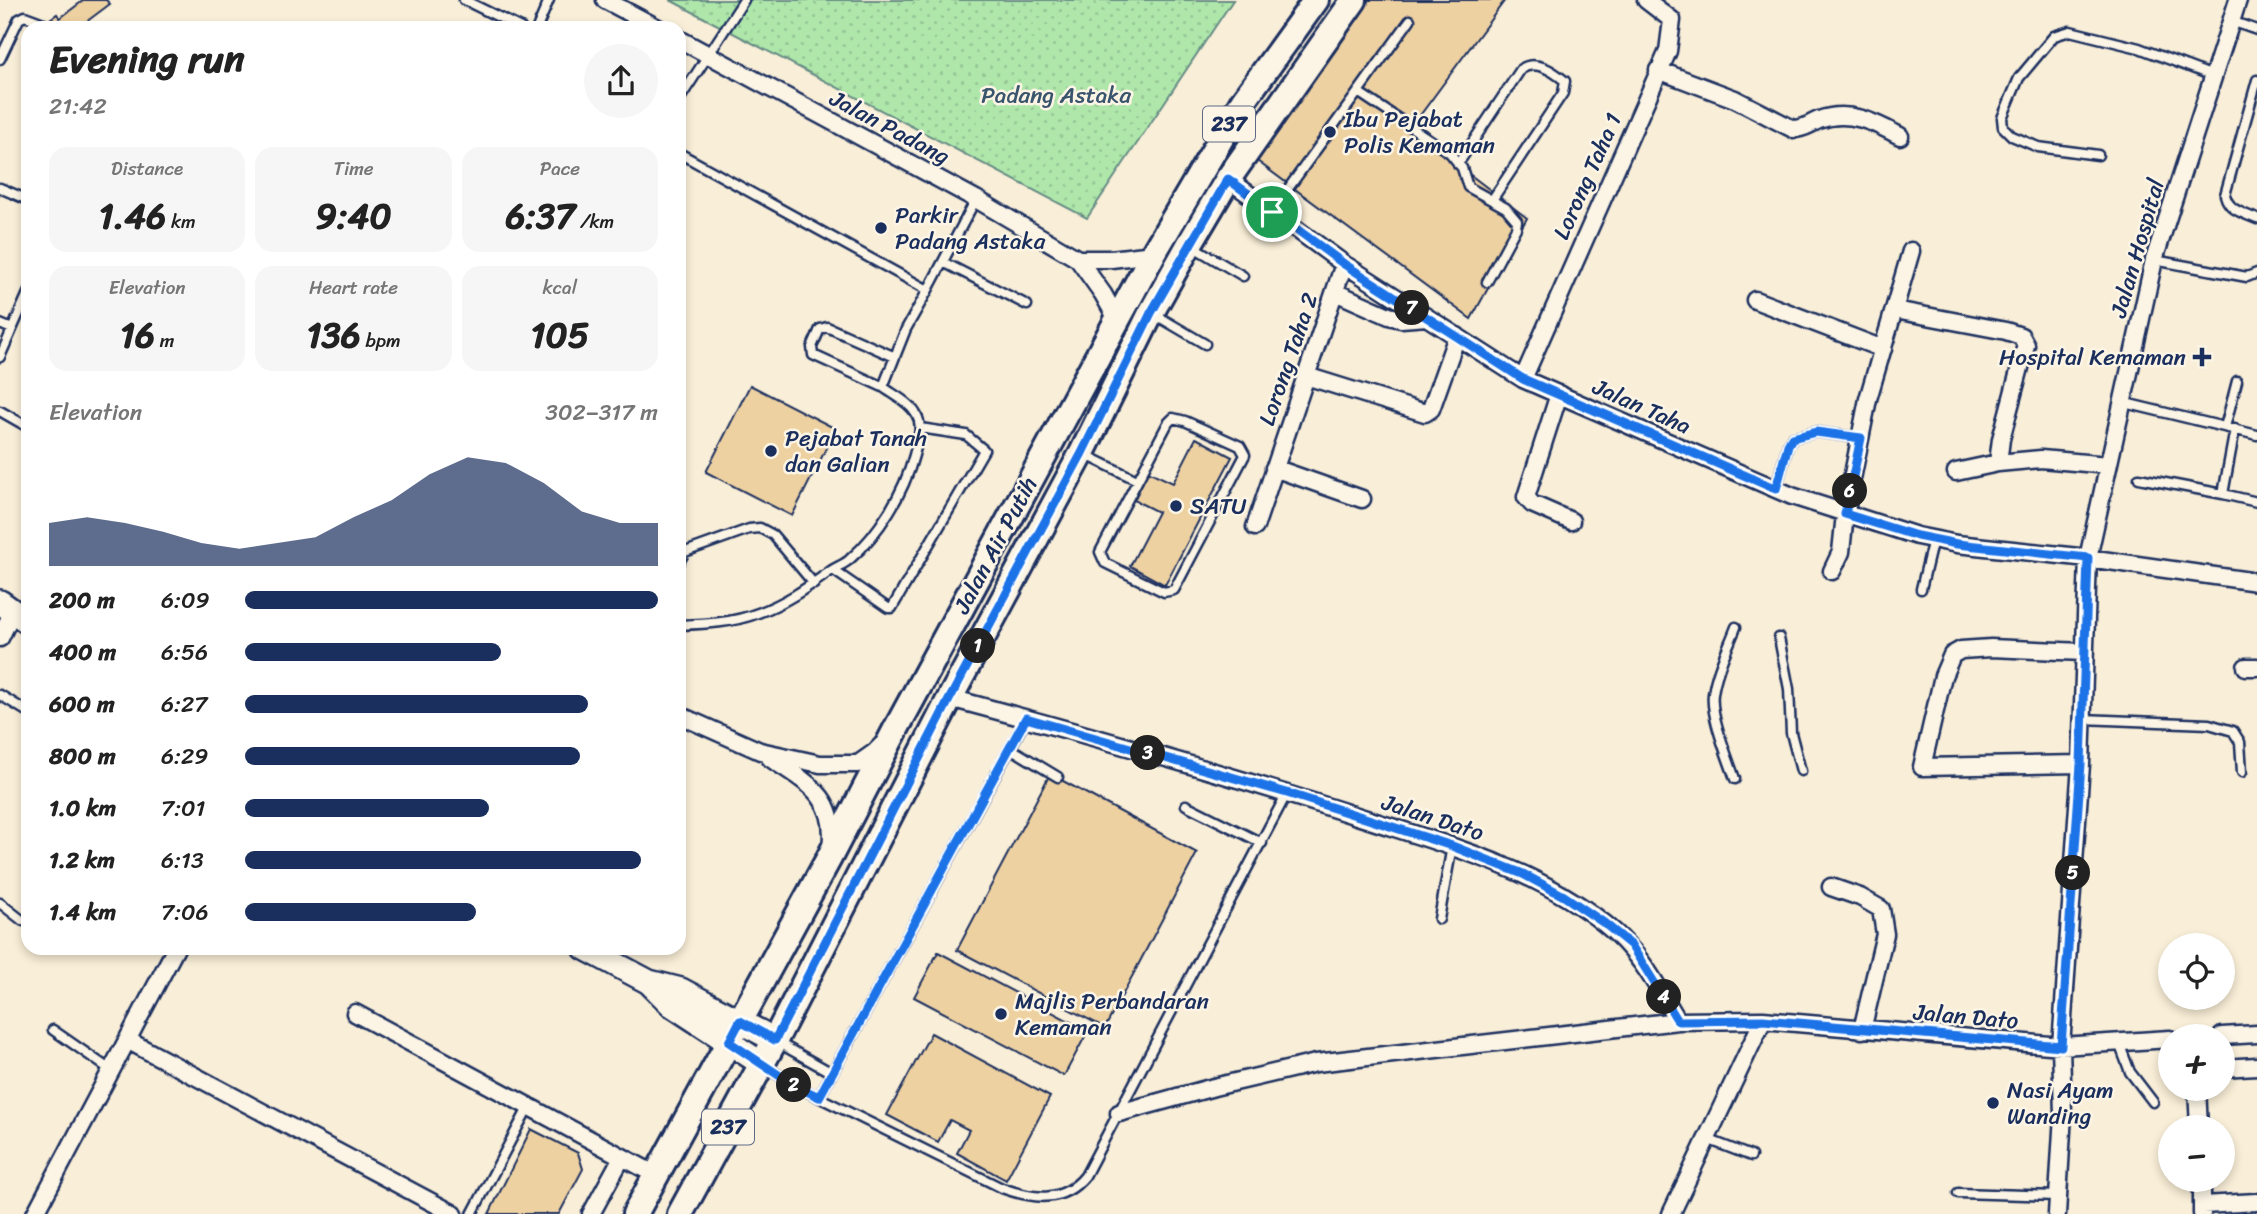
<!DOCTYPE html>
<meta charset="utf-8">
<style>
body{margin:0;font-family:Sriracha,sans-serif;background:#f6f6f6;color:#222;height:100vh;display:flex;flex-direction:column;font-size:26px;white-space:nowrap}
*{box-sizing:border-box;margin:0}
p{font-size:23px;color:#767676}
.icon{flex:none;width:38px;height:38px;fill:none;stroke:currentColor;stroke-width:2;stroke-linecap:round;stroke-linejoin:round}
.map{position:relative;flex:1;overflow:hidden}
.details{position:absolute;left:21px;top:21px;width:665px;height:934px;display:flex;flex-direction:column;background:#fff;border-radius:21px;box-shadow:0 4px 10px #0003}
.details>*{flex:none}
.tools{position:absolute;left:2158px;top:933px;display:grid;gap:14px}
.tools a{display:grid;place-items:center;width:77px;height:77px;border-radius:50%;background:#fff;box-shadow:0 4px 10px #0003;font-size:35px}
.pin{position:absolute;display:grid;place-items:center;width:60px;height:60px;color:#fff;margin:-30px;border:4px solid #fff;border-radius:50%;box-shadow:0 2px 7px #0007}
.km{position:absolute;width:35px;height:35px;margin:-18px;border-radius:50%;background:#222;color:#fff;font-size:19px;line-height:35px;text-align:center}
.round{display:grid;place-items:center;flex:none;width:74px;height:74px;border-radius:37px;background:#f6f6f6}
.overview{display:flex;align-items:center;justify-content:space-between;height:119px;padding:0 28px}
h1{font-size:38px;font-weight:700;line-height:52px}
.metrics{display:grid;grid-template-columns:repeat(3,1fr);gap:10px;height:119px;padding:7px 28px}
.metrics div{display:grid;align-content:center;border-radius:18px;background:#f6f6f6;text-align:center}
.metrics b{font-size:35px;font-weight:700}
.metrics small{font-size:19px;font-weight:400}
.metrics p{font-size:19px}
.chart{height:196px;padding:14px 28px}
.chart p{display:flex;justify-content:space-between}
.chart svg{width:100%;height:126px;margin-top:7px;fill:#1b2f5e;opacity:.7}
ul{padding:0 28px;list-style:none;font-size:23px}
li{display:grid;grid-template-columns:112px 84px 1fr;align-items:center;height:52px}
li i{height:18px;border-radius:9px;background:#1b2f5e}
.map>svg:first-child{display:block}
.park{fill:url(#park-dots);stroke:#658b84;stroke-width:2}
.building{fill:#eed1a1;stroke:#1b2f5e;stroke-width:2}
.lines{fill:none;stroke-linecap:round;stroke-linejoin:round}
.lane-casing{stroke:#1b2f5e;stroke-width:13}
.street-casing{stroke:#1b2f5e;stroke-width:21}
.secondary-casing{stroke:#1b2f5e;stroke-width:28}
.primary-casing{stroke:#1b2f5e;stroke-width:30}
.lane{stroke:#fcf5e5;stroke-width:8}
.street{stroke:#fcf5e5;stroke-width:16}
.secondary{stroke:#fcf5e5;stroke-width:23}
.primary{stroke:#fcf5e5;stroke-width:24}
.route-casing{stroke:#fff;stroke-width:14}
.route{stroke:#1a73e8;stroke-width:9}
.poi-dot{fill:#1b2f5e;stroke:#fcf5e5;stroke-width:2.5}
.labels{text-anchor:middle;stroke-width:5;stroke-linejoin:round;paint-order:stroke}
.shield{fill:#fcf5e5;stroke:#5e6a86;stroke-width:2}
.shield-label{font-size:21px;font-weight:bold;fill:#1b2f5e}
.park-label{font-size:23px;fill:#39546d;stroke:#fcf5e5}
.poi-label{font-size:23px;fill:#1b2f5e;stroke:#fcf5e5;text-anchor:start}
.street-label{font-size:23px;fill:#1b2f5e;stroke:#fcf5e5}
</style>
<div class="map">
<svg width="2257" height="1214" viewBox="0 0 2257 1214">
<defs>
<pattern id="park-dots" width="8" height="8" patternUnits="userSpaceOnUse" patternTransform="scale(1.75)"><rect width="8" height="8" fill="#afe7ab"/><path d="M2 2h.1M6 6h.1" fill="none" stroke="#96c696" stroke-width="1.8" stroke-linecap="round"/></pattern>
</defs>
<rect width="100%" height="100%" fill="#f9eed7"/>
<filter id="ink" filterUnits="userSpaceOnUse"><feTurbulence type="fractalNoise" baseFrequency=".0143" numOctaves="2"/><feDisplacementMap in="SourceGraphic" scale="14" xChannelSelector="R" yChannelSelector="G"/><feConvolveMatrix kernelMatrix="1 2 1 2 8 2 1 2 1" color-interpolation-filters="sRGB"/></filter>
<g filter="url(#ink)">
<!-- park -->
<path class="park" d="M670,0H1233L1087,218Z"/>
<!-- building -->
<path class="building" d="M84,0H106L110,4L78,28L39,27L57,14L60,18Z
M1365,0H1505L1410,129L1527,218L1471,319L1253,158Z
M750,385L836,429L792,516L706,472Z
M1196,438L1232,457L1165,585L1130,566L1158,512L1134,500L1148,471L1173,483Z
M1050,774L1197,853L1105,1028L957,950Z
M938,952L1088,1031L1064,1076L914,997Z
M931,1033L1050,1097L1006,1180L957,1153L969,1130L950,1120L938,1142L887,1115Z
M531,1129L578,1153L583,1169L559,1214H489Z"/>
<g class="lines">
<defs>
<path id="lane" d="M464,0L521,28
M2231,21L2257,30
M537,28L549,0
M0,59L19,19L25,16L41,22
M2257,80L2225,195C2229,211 2243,213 2257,219
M1358,92L1450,153L1462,168L1468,187L1506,208L1517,221L1516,228L1487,282
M679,100L744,0
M679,153L928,290L976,199
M2098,155L2038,147L2012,136L2003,127L2002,118L2019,78L2054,36L2070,31L2139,48L2213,76
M1458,164L1521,69C1536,59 1553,71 1565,81L1563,93L1492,200
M0,188L28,200
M1272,211L1410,20
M1192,246L1243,276
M2154,260L2247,277L2257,273
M943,262L1027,305
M1154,314L1205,344
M0,324L12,329
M0,357L28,293
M883,387L813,355L812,347L820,329L827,327L895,357
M2121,402L2257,435
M0,411L28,427
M1173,418L1185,421L1240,446L1245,455L1174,590L1164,592L1105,563L1100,552L1168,423Z
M2225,427L2237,381
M2235,429L2223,494L2257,502
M1086,455L1137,480
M2139,478L2223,494
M1776,489L1788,445L1792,438L1816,432L1860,438
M679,562L685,552L749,529L760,528L773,535L814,584
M833,570L888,608H892L984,450L966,435L920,428
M1921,589L1933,539
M679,625C705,624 733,623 758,613C786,603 808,587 832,570C838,566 845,564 850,559C879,534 904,493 914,455C917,443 924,426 916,414C909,402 894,395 883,387L906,329L928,290
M1779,638L1789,689L1791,733L1801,771
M0,695L28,712
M2082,719L2209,724L2233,731L2240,742L2242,772
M1010,748L1058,777
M1735,779C1728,758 1710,715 1713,694C1716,671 1728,648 1736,627
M1186,805L1262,843
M0,903L23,921
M1439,919L1452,846
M53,1030L112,1071
M777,1042L832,1073
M2119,1043L2130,1072L2153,1102
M765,1066L792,1084L1002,1188C1033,1199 1062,1204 1085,1176L1287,793
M819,1097L1026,719
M1707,1139L1751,1156
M1958,1193L2058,1196
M472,1214L529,1106"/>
<path id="street" d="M605,0L658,28
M679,39L976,199L1078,259L1103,294L1117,319
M1658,70L1735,99L1793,129C1804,129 1809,124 1819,120C1848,109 1874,122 1900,136
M1228,179L1344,264L1523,379L1792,496L1917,536L1957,544L2088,558L2257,582
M1078,259H1111L1153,254
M1335,292L1389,316L1401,319L1427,317
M1755,300L1883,349
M1895,310L2006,331L2021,336L2026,345L2001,439L1998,463L1956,472
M1306,376L1425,413L1431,409L1457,336
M1523,379L1668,51L1672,20L1646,0
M1559,394L1526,497L1532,504L1571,521
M1998,463L2041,459L2108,465
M1274,468L1362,499
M1255,527L1344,264
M1832,571L1841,552L1845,514L1868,399L1911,251
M0,638L13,611
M2246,667H2257
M950,698C1089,735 1227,774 1363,818C1447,845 1535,868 1605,924C1639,951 1656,984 1678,1021L1763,1020L2061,1046L2170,1039
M679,715L760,751L820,764H858L875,752L882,745
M770,758C807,783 838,796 831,848
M2081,764L1922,767L1943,676L1952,655L1961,650L1991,648L2084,652
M1831,887L1860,897L1881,909L1885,934L1862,1030
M355,1013L656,1175
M2222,1036L2257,1034
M129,1041L454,1214
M2222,1068L2257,1066
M2197,1088L2199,1127
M1119,1113L1214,1087L1316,1063L1678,1021
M2203,1205L2257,1202
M35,1214L176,948
M591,1214L622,1157
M1671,1214L1763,1020
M2057,1214L2063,1114L2061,1046L2081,764L2088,558L2154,260L2238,0
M2202,1214V1180"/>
<path id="secondary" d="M0,602L28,622
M585,948L649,982L681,990L775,1040
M649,982L672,1005L762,1064"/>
<path id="primary" d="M635,1214L829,858L897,727L1153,254L1243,101L1316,0
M680,1214L775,1040L950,698L1082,453L1151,313L1189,245L1228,179L1354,0"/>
</defs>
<!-- lane casing -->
<use href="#lane" class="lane-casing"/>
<!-- street casing -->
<use href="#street" class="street-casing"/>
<!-- secondary casing -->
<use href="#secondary" class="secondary-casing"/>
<!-- primary casing -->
<use href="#primary" class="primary-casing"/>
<!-- lane -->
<use href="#lane" class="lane"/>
<!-- street -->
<use href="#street" class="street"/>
<!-- secondary -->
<use href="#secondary" class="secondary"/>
<!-- primary -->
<use href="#primary" class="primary"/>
</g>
</g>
<g class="lines" filter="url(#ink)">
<defs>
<path id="route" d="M1228,179L1344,264L1523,379L1776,489L1788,445L1792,438L1816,432L1861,438L1845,514L1917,536L1957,544L2088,558L2081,764L2061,1046L1763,1020L1678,1021L1631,945L1604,923L1564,896L1523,874L1452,846L1287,793L1026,718L819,1097L792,1084L729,1042L740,1021L775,1040L950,698L1082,453L1151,313Z"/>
</defs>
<!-- route casing -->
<use href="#route" class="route-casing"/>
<!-- route -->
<use href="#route" class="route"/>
</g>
<!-- markers -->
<g class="poi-dot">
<circle cx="1330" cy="132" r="7"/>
<circle cx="881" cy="228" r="7"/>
<path d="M2198.5 346.5h7v7h7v7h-7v7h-7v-7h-7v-7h7z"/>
<circle cx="771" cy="451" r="7"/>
<circle cx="1176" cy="506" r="7"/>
<circle cx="1001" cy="1014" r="7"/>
<circle cx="1993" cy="1103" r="7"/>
</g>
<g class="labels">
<!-- shield labels -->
<g class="shield">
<rect x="1203" y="106.5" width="52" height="35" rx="5"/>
<rect x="702" y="1109.5" width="52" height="35" rx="5"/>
</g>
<g class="shield-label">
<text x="1229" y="131">237</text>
<text x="728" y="1134">237</text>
</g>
<!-- park labels -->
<g class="park-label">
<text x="1056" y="103">Padang Astaka</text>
</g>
<!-- poi labels -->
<g class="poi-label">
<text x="1344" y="127">Ibu Pejabat<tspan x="1344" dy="26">Polis Kemaman</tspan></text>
<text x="895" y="223">Parkir<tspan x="895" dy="26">Padang Astaka</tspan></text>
<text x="2186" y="365" text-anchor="end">Hospital Kemaman</text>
<text x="785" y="446">Pejabat Tanah<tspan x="785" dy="26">dan Galian</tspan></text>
<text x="1190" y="514">SATU</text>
<text x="1015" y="1009">Majlis Perbandaran<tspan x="1015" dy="26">Kemaman</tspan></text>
<text x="2007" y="1098">Nasi Ayam<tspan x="2007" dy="26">Wanding</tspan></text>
</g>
<!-- street labels -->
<g class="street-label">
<text transform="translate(890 127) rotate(28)" y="8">Jalan Padang</text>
<text transform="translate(1587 176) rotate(-66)" y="8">Lorong Taha 1</text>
<text transform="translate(2137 248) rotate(-74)" y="8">Jalan Hospital</text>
<text transform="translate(1288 359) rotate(-71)" y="8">Lorong Taha 2</text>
<text transform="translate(1642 406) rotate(24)" y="8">Jalan Taha</text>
<text transform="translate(995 545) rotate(-62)" y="8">Jalan Air Putih</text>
<text transform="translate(1433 817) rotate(18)" y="8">Jalan Dato</text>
<text transform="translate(1966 1016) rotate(5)" y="8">Jalan Dato</text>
</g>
</g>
</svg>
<div class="tools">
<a><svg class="icon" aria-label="locate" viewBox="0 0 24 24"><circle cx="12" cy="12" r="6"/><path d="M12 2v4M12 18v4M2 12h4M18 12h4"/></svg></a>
<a>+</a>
<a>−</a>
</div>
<div class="pin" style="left:1272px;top:212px;background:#1e9e55"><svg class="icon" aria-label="arrive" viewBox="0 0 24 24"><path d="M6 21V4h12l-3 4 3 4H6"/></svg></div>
<b class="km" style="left:978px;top:646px">1</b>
<b class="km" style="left:794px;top:1085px">2</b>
<b class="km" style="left:1148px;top:753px">3</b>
<b class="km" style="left:1664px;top:997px">4</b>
<b class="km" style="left:2073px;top:873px">5</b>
<b class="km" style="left:1850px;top:491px">6</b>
<b class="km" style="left:1412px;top:308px">7</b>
<section class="details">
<div class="overview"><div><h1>Evening run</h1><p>21:42</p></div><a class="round"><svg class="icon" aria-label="share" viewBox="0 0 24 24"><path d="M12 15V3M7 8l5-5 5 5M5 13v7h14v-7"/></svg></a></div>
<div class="metrics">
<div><p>Distance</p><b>1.46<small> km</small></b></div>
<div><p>Time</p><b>9:40</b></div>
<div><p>Pace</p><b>6:37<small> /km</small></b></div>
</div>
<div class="metrics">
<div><p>Elevation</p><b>16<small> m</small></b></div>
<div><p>Heart rate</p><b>136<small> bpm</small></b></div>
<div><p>kcal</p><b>105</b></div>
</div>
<div class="chart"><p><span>Elevation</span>302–317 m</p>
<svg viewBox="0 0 160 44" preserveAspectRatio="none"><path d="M0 44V29L10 27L20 29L30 32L40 36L50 38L60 36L70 34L80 27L90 21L100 12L110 6L120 8L130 15L140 25L150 29L160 29V44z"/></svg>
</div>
<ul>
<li><b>200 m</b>6:09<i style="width:100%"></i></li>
<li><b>400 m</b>6:56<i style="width:62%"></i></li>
<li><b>600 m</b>6:27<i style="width:83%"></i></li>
<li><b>800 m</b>6:29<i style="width:81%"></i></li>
<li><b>1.0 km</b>7:01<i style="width:59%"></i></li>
<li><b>1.2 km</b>6:13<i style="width:96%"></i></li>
<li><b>1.4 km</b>7:06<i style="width:56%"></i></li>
</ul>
</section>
</div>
